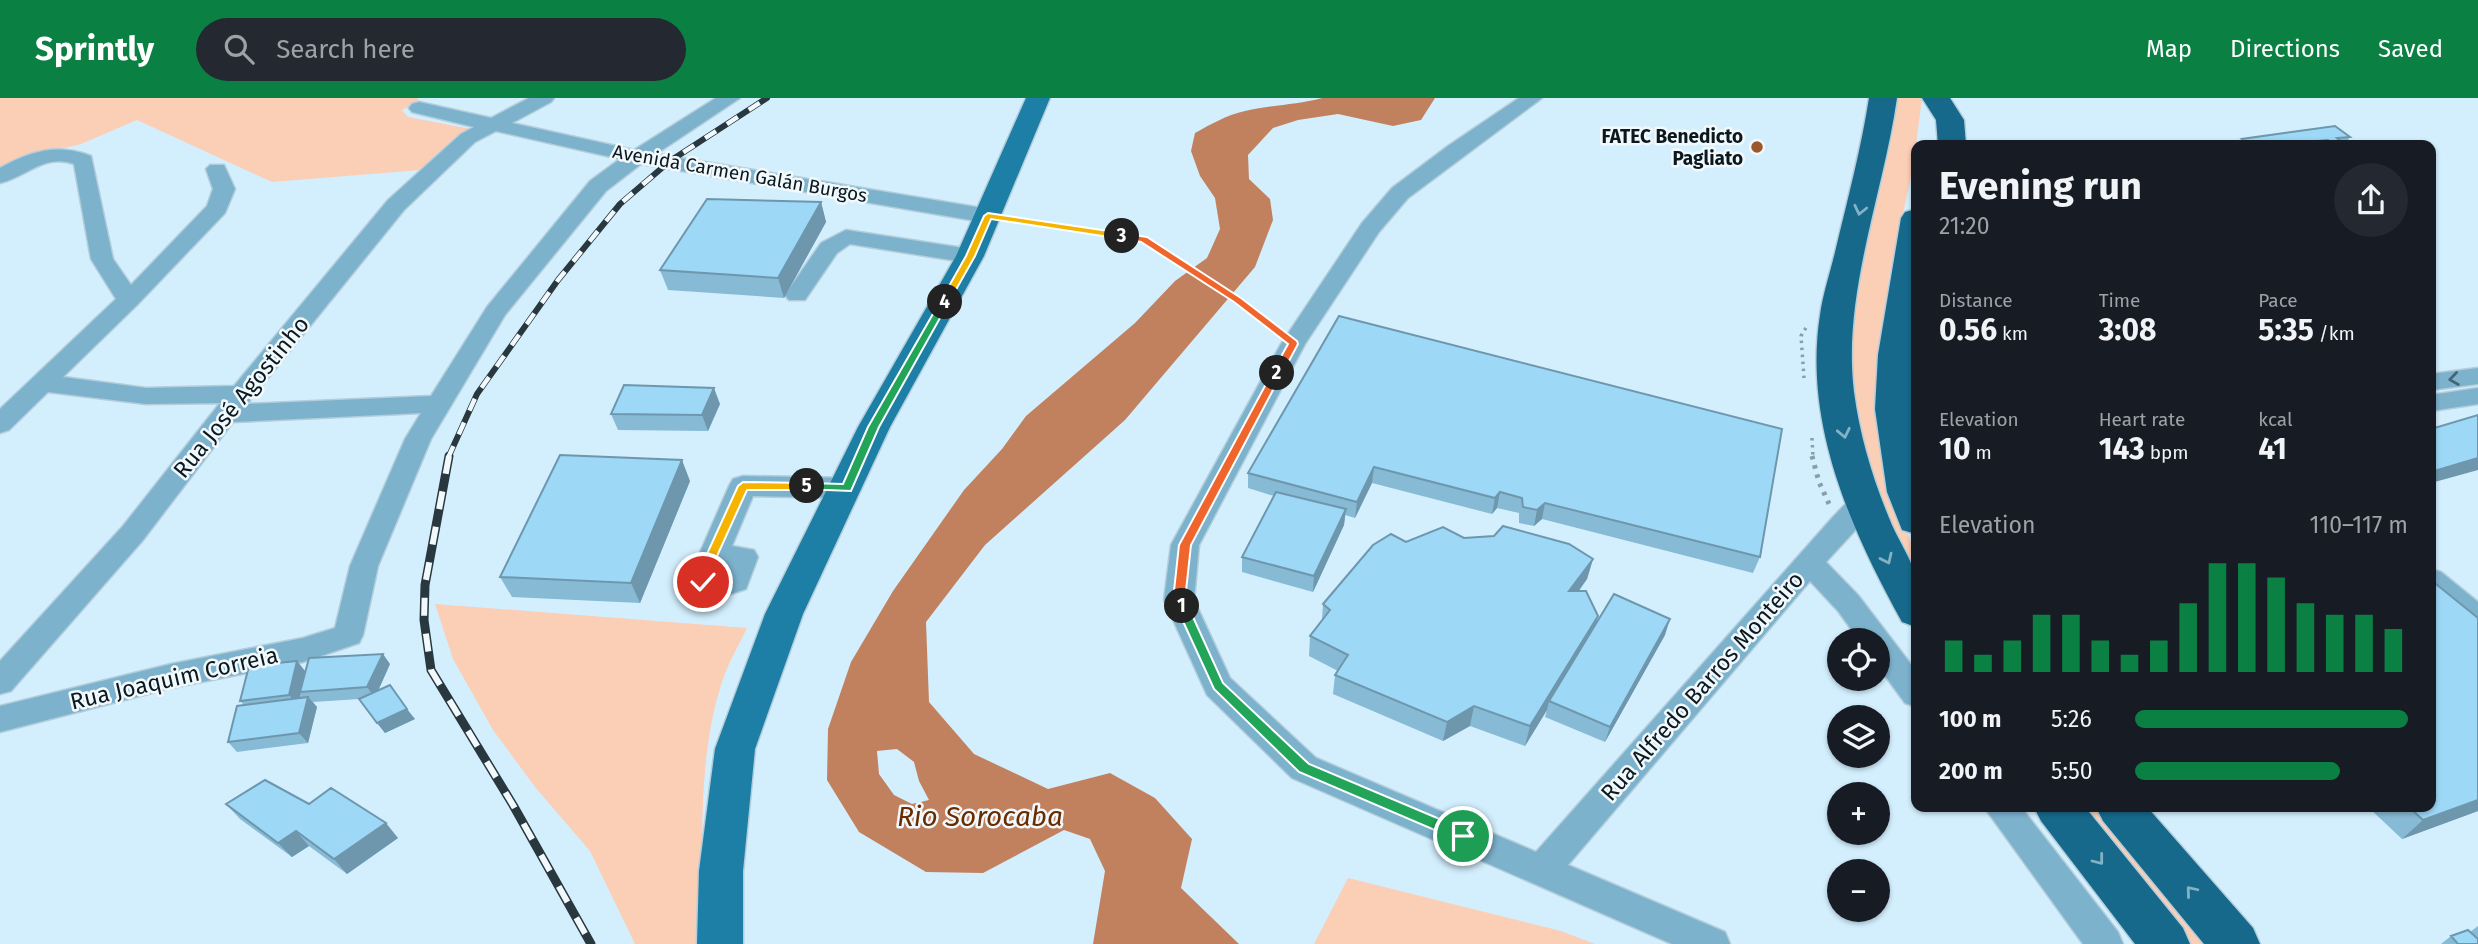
<!DOCTYPE html>
<meta charset="utf-8">
<style>
body{margin:0;font-family:"Fira Sans",sans-serif;background:#242831;color:#f1f3f6;height:100vh;display:flex;flex-direction:column;font-size:26px;white-space:nowrap}
*{box-sizing:border-box;margin:0}
p{font-size:23px;color:#9ea1a6}
.icon{flex:none;width:38px;height:38px;fill:none;stroke:currentColor;stroke-width:2;stroke-linecap:round;stroke-linejoin:round}
.map{position:relative;flex:1;overflow:hidden}
.drawer{position:absolute;left:1911px;top:42px;width:525px;height:672px;display:flex;flex-direction:column;background:#171b24;border-radius:14px;box-shadow:0 2px 5px #0004}
.drawer>*{flex:none}
.tools{position:absolute;left:1827px;top:530px;display:grid;gap:14px}
.tools a{display:grid;place-items:center;width:63px;height:63px;border-radius:50%;background:#171b24;box-shadow:0 2px 5px #0004;font-size:35px}
.pin{position:absolute;display:grid;place-items:center;width:60px;height:60px;color:#fff;margin:-30px;border:4px solid #fff;border-radius:50%;box-shadow:0 2px 7px #0007}
.km{position:absolute;width:35px;height:35px;margin:-18px;border-radius:50%;background:#222;color:#fff;font-size:19px;line-height:35px;text-align:center}
.round{display:grid;place-items:center;flex:none;width:74px;height:74px;border-radius:37px;background:#242831}
.head{display:flex;align-items:center;justify-content:space-between;height:119px;padding:0 28px}
h1{font-size:38px;font-weight:700;line-height:52px}
.figures{display:grid;grid-template-columns:repeat(3,1fr);gap:10px;height:119px;padding:7px 28px}
.figures div{display:grid;align-content:center}
.figures b{font-size:30px;font-weight:700}
.figures small{font-size:19px;font-weight:400}
.figures p{font-size:19px}
.chart{height:196px;padding:14px 28px}
.chart p{display:flex;justify-content:space-between}
.chart svg{width:100%;height:126px;margin-top:7px;stroke:#0b8043;stroke-width:6}
ul{padding:0 28px;list-style:none;font-size:23px}
li{display:grid;grid-template-columns:112px 84px 1fr;align-items:center;height:52px}
li i{height:18px;border-radius:9px;background:#0b8043}
header{display:flex;align-items:center;gap:42px;box-sizing:border-box;height:98px;padding:0 35px;background:#0b8043;color:#fff}
header strong{font-size:33px}
nav{display:flex;gap:38px;margin-inline-start:auto;font-size:24px}
.search{width:490px;height:63px;background:#242831;display:flex;align-items:center;gap:18px;box-sizing:border-box;padding:0 24px;border-radius:38px;color:#9ea1a6;font-size:26px}
.map>svg:first-child{display:block}
.green{fill:#fbceb6}
.water{fill:#c1815e;fill-rule:evenodd}
.lines{fill:none;stroke-linecap:round;stroke-linejoin:round}
.minor-casing{stroke:#b3cdda;stroke-width:3}
.major-casing{stroke:#b3cdda;stroke-width:3}
.highway-casing{stroke:#b3cdda;stroke-width:3}
.path-far1{stroke:#889eaa;stroke-width:3.5;stroke-dasharray:2.5 4.5;stroke-linecap:butt}
.path{stroke:#889eaa;stroke-width:5;stroke-dasharray:3.5 6;stroke-linecap:butt}
.minor{fill:#7db2cd;fill-rule:evenodd}
.major{fill:#1d7ea6;fill-rule:evenodd}
.highway{fill:#16698b;fill-rule:evenodd}
.rail-far1-casing{stroke:#29383f;stroke-width:6}
.rail-casing{stroke:#29383f;stroke-width:9}
.rail-far1{stroke:#f2f9fd;stroke-width:4.5;stroke-dasharray:13;stroke-linecap:butt}
.rail{stroke:#f2f9fd;stroke-width:6;stroke-dasharray:18;stroke-linecap:butt}
.wall{fill:#87bad4}
.shaded-wall{fill:#6e97ad}
.building{fill:#9dd8f7;stroke:#6e97ad;stroke-width:2}
.oneway{stroke:#84b1c4}
.oneway2{stroke:#446576}
.split-1{fill:#22a559;stroke:#fff;stroke-width:2}
.split-2{fill:#f0652b;stroke:#fff;stroke-width:2}
.split-3{fill:#f0652b;stroke:#fff;stroke-width:2}
.split-4{fill:#f5b400;stroke:#fff;stroke-width:2}
.split-5{fill:#22a559;stroke:#fff;stroke-width:2}
.split-6{fill:#f5b400;stroke:#fff;stroke-width:2}
.poi-dot{fill:#9d572d;stroke:#f2f9fd;stroke-width:2.5}
.labels{text-anchor:middle;stroke-width:5;stroke-linejoin:round;paint-order:stroke}
.far-poi-label{font-size:19px;font-weight:bold;fill:#0b181e;stroke:#f2f9fd;text-anchor:end}
.far-street-label{font-size:19px;fill:#0b181e;stroke:#f2f9fd}
.street-label{font-size:23px;fill:#0b181e;stroke:#f2f9fd}
.near-water-label{font-size:28px;font-style:italic;fill:#672c00;stroke:#f2f9fd}
</style>
<header>
<strong>Sprintly</strong>
<div class="search"><svg class="icon" aria-label="search" viewBox="0 0 24 24"><circle cx="10" cy="10" r="6"/><path d="M15 15l6 6"/></svg>Search here</div>
<nav><a>Map</a><a>Directions</a><a>Saved</a></nav>
</header>
<div class="map">
<svg width="2478" height="846" viewBox="0 0 2478 846">
<rect width="100%" height="100%" fill="#d3effe"/>
<!-- green -->
<path class="green" d="M0,0H417L419,3L402,12L408,19L471,31L452,42L420,72L272,84L137,22L81,46L35,57L0,72Z
M1893,0H1922L1913,70L1889,179L1883,236L1898,412L1916,457V494L1857,351L1846,247Z
M435,506L747,530C739,547 728,565 722,584C696,663 702,763 705,846H635L590,753L535,689L493,632L453,561Z
M2072,709H2102L2214,846H2180Z
M1348,780L1561,833L1595,846H1314Z"/>
<!-- water -->
<path class="water" d="M1322,0H1435L1421,22L1393,28L1338,16L1298,22L1273,30L1248,57L1249,81L1270,101L1273,122L1255,169L1125,322L985,447L926,524L929,604L974,656L1048,691L1110,675L1155,700L1192,741L1181,790L1239,846H1093L1105,773L1090,741L1064,732L983,775L926,774L859,734L827,682L828,631L851,564L893,493L964,392L1002,351L1026,318L1135,225L1175,183L1207,160L1220,131L1215,100L1200,78L1191,53L1195,35C1211,26 1227,17 1245,13C1271,7 1296,7 1322,0ZM897,651L914,664L919,683L929,702L912,706L894,697L879,676L877,653Z"/>
<g class="lines">
<defs>
<path id="minor" d="M529,0H554L551,4L512,25L634,52L716,0H740L656,56L988,111L996,113L999,118L996,123L988,125L641,66L606,93L505,217L431,341L378,468L363,537L359,545L303,564L171,590L0,634V608L171,566L303,540L335,530L350,468L405,341L421,315L233,324L143,442L11,593L0,596V563L123,428L220,305L146,306L48,294L9,332L0,335V311L116,201L91,161L74,66C45,55 26,79 0,85V70C31,53 57,45 91,58L113,161L131,187L207,108L213,91L206,71L210,67H224L235,91L225,115L137,207L63,279L146,290L234,288L388,102L461,36L474,29L412,14L409,10L412,6L419,4L491,20ZM496,33L620,61L590,83L487,209L431,298L247,306L404,112L475,44Z
M1519,0H1542L1408,100L1379,134L1305,246L1199,447L1194,502L1230,580L1316,660L1536,754L1832,420C1845,407 1854,393 1873,399L1877,406L1873,413L1826,464L1858,497L1916,573V609L1905,605L1878,568V542H1859L1838,513L1810,483L1568,767L1725,834L1730,846H1672L1292,680L1207,597L1164,502L1171,447L1281,246L1362,125L1392,90L1448,48Z
M846,132L970,151L978,153L981,158L978,163L970,165L850,146L837,155L805,202H789L785,197L821,145Z
M2478,270V286L2431,292V276Z
M2478,290V306L2431,313V297Z
M743,378L847,380L857,383L861,390L857,397L847,400L753,398L732,448L754,452L758,459L746,491L728,497L696,493L688,482L729,388L733,381ZM723,469H726L724,475H721Z
M2431,471L2441,474L2478,504V532L2467,529L2431,498Z
M1984,709H2021L2118,834L2123,846H2083Z"/>
<path id="major" d="M1026,0H1050L984,158L890,329L803,516L755,651L743,773V846H697L699,773L715,651L765,516L858,329L956,158Z"/>
<path id="highway" d="M1869,0H1897C1883,97 1842,197 1854,294C1860,340 1874,385 1892,427C1899,443 1910,459 1915,476C1920,490 1917,514 1916,529L1902,524C1851,432 1803,325 1820,217C1823,195 1831,172 1836,150C1848,100 1861,51 1869,0Z
M1922,0H1950L1964,22L1966,47H1938L1936,22Z
M1916,111V227L1912,257L1911,311L1916,343V436L1902,432L1887,394L1875,311L1878,257L1901,120L1905,114Z
M2034,709H2085L2183,830L2190,846H2135L2041,723Z
M2096,709H2147L2253,830L2260,846H2204L2103,723Z"/>
</defs>
<!-- minor casing -->
<use href="#minor" class="minor-casing"/>
<!-- major casing -->
<use href="#major" class="major-casing"/>
<!-- highway casing -->
<use href="#highway" class="highway-casing"/>
<!-- path-far1 -->
<path class="path-far1" d="M1010,121L1144,141L1238,202L1279,234
M1804,280L1801,238L1807,228
M1812,340L1813,360"/>
<!-- path -->
<path class="path" d="M1812,358L1819,384L1830,408"/>
<!-- minor -->
<use href="#minor" class="minor"/>
<!-- major -->
<use href="#major" class="major"/>
<!-- highway -->
<use href="#highway" class="highway"/>
<defs>
<path id="rail-far1" d="M448,360L477,296L558,182L620,106L670,63L767,0"/>
<path id="rail" d="M449,358L425,487L424,522L431,572L513,707L591,846"/>
</defs>
<!-- rail-far1 casing -->
<use href="#rail-far1" class="rail-far1-casing"/>
<!-- rail casing -->
<use href="#rail" class="rail-casing"/>
<!-- rail-far1 -->
<use href="#rail-far1" class="rail-far1"/>
<!-- rail -->
<use href="#rail" class="rail"/>
</g>
<!-- wall -->
<path class="wall" d="M2350,39L2345,47H2238L2242,41Z
M821,104L826,124L784,200L668,192L660,172Z
M1339,218L1760,459L1753,475L1542,421L1534,428L1519,425V415L1497,410L1492,416L1372,385L1355,420L1345,417L1344,427L1313,494L1242,474V459L1274,398L1248,390V375Z
M720,306L708,333L618,332L611,316Z
M690,383L640,505L512,499L500,479Z
M1464,440L1593,461L1587,481L1579,493L1598,518L1596,526L1665,537L1605,644L1545,619L1547,612L1525,648L1470,628L1443,643L1333,596L1335,577L1338,573L1309,558L1310,538L1322,522L1323,506L1406,444Z
M297,563L305,573L302,585L390,566L378,592L415,621L385,635L359,601L313,604L317,609L308,645L237,654L228,644L244,607L240,603Z
M226,706H309L398,740L347,776L309,748L292,759L240,721Z
M2368,709H2431L2478,713L2402,741Z
M2478,828V846H2441L2451,838L2470,834Z"/>
<!-- shaded-wall -->
<path class="shaded-wall" d="M821,104L826,124L784,200L778,180Z
M714,290L720,306L708,333L702,317Z
M2478,360V372L2431,385V374Z
M682,362L690,383L640,505L631,485Z
M1374,369L1372,385L1355,420L1357,404Z
M1500,394L1497,410L1492,416L1495,400Z
M1545,405L1542,421L1534,428L1537,412Z
M1346,411L1344,427L1313,494L1314,478Z
M1593,461L1587,481L1564,513L1569,493Z
M1598,518L1592,538L1549,603L1547,612L1525,648L1530,628Z
M1670,521L1665,537L1605,644L1610,629Z
M383,556L390,566L375,600L367,589Z
M297,563L305,573L298,607L289,597Z
M308,599L317,609L308,645L299,635Z
M1474,608L1470,628L1443,643L1447,624Z
M407,611L415,621L385,635L377,625Z
M2478,702V713L2402,741L2423,722Z
M386,725L398,740L347,776L334,761Z
M296,733L309,748L292,759L278,745Z"/>
<!-- building -->
<path class="building" d="M2335,28L2350,39L2337,40L2345,47H2335L2328,42L2307,44L2311,47H2298L2295,45L2280,47H2251L2242,41Z
M707,101L821,104L778,180L660,172Z
M1339,218L1782,331L1760,459L1545,405L1537,412L1523,409L1522,400L1500,394L1495,400L1374,369L1357,404L1248,375Z
M624,287L714,290L702,317L611,316Z
M2478,317V360L2431,374V331Z
M560,357L682,362L631,485L500,479Z
M1276,394L1346,411L1314,478L1242,459Z
M1503,428L1569,446L1593,461L1569,493H1586L1598,518L1530,628L1474,608L1447,624L1335,577L1348,557L1310,538L1330,512L1323,506L1373,447L1391,436L1406,444L1443,429L1464,440L1494,438Z
M2431,482L2478,520V702L2423,722L2409,709H2431Z
M1614,496L1670,521L1610,629L1549,603Z
M383,556L367,589L300,594L309,560Z
M297,563L289,597L240,603L249,568Z
M390,587L407,611L377,625L359,601Z
M308,599L299,635L228,644L237,608Z
M265,682L309,706L331,690L386,725L334,761L296,733L278,745L226,706Z
M2468,832L2478,841V846H2458L2451,838Z"/>
<!-- one-way arrows -->
<defs><path id="oneway-chevron" d="M-2-3.5L2.5 0L-2 3.5" fill="none" stroke-width="1.6" stroke-linecap="round" stroke-linejoin="round" transform="scale(1.75)"/></defs>
<g class="oneway">
<use href="#oneway-chevron" transform="translate(1860 112) rotate(103)"/>
<use href="#oneway-chevron" transform="translate(1844 335) rotate(78)"/>
<use href="#oneway-chevron" transform="translate(1887 461) rotate(65)"/>
<use href="#oneway-chevron" transform="translate(2099 762) rotate(52)"/>
<use href="#oneway-chevron" transform="translate(2191 793) rotate(-130)"/>
</g>
<use class="oneway2" href="#oneway-chevron" transform="translate(2454 281) rotate(172)"/>
<!-- split-1 -->
<path class="split-1" d="M1182,504L1188,508L1223,585L1309,666L1468,733V742H1458L1299,674L1214,591L1176,508Z"/>
<!-- split-2 -->
<path class="split-2" d="M1277,272L1282,275L1191,447L1185,502L1188,508L1186,512H1178L1173,502L1179,447L1272,275Z"/>
<!-- split-3 -->
<path class="split-3" d="M1122,135L1147,139L1241,200L1297,243L1298,246L1281,278L1272,275L1288,246L1234,204L1141,144L1119,140L1118,138Z"/>
<!-- split-4 -->
<path class="split-4" d="M988,115L1122,135L1127,138L1122,141L991,121L975,158L949,204L941,206L940,204L966,158L984,118Z"/>
<!-- split-5 -->
<path class="split-5" d="M941,202L949,204L879,329L851,393L803,391V386L807,385L843,386L868,329Z"/>
<!-- split-6 -->
<path class="split-6" d="M743,384L807,385L813,388L807,392H747L717,458L709,484L703,489L699,487L697,484L706,458L738,388Z"/>
<!-- markers -->
<circle class="poi-dot" cx="1757" cy="49" r="7"/>
<g class="labels">
<!-- far-poi labels -->
<g class="far-poi-label">
<text x="1743" y="45">FATEC Benedicto<tspan x="1743" dy="22">Pagliato</tspan></text>
</g>
<!-- far-street labels -->
<g class="far-street-label">
<text transform="translate(740 75) rotate(10)" y="7">Avenida Carmen Galán Burgos</text>
</g>
<!-- street labels -->
<g class="street-label">
<text transform="translate(241 299) rotate(-51)" y="8">Rua José Agostinho</text>
<text transform="translate(174 580) rotate(-13)" y="8">Rua Joaquim Correia</text>
<text transform="translate(1702 588) rotate(-49)" y="8">Rua Alfredo Barros Monteiro</text>
</g>
<!-- near-water labels -->
<g class="near-water-label">
<text x="980" y="728">Rio Sorocaba</text>
</g>
</g>
</svg>
<div class="tools">
<a><svg class="icon" aria-label="locate" viewBox="0 0 24 24"><circle cx="12" cy="12" r="6"/><path d="M12 2v4M12 18v4M2 12h4M18 12h4"/></svg></a>
<a><svg class="icon" aria-label="layers" viewBox="0 0 24 24"><path d="M12 4l9 5-9 5-9-5zM3 14l9 5 9-5"/></svg></a>
<a>+</a>
<a>−</a>
</div>
<div class="pin" style="left:1463px;top:738px;background:#1e9e55"><svg class="icon" aria-label="arrive" viewBox="0 0 24 24"><path d="M6 21V4h12l-3 4 3 4H6"/></svg></div>
<div class="pin" style="left:703px;top:484px;background:#d93025"><svg class="icon" aria-label="check" viewBox="0 0 24 24"><path d="M5 12l5 5 9-10"/></svg></div>
<b class="km" style="left:1182px;top:508px">1</b>
<b class="km" style="left:1277px;top:275px">2</b>
<b class="km" style="left:1122px;top:138px">3</b>
<b class="km" style="left:945px;top:204px">4</b>
<b class="km" style="left:807px;top:388px">5</b>
<section class="drawer">
<div class="head"><div><h1>Evening run</h1><p>21:20</p></div><a class="round"><svg class="icon" aria-label="share" viewBox="0 0 24 24"><path d="M12 15V3M7 8l5-5 5 5M5 13v7h14v-7"/></svg></a></div>
<div class="figures">
<div><p>Distance</p><b>0.56<small> km</small></b></div>
<div><p>Time</p><b>3:08</b></div>
<div><p>Pace</p><b>5:35<small> /km</small></b></div>
</div>
<div class="figures">
<div><p>Elevation</p><b>10<small> m</small></b></div>
<div><p>Heart rate</p><b>143<small> bpm</small></b></div>
<div><p>kcal</p><b>41</b></div>
</div>
<div class="chart"><p><span>Elevation</span>110–117 m</p>
<svg viewBox="0 0 160 44" preserveAspectRatio="none"><path d="M5 44V33M15 44V38M25 44V33M35 44V24M45 44V24M55 44V33M65 44V38M75 44V33M85 44V20M95 44V6M105 44V6M115 44V11M125 44V20M135 44V24M145 44V24M155 44V29"/></svg>
</div>
<ul>
<li><b>100 m</b>5:26<i style="width:100%"></i></li>
<li><b>200 m</b>5:50<i style="width:75%"></i></li>
</ul>
</section>
</div>
